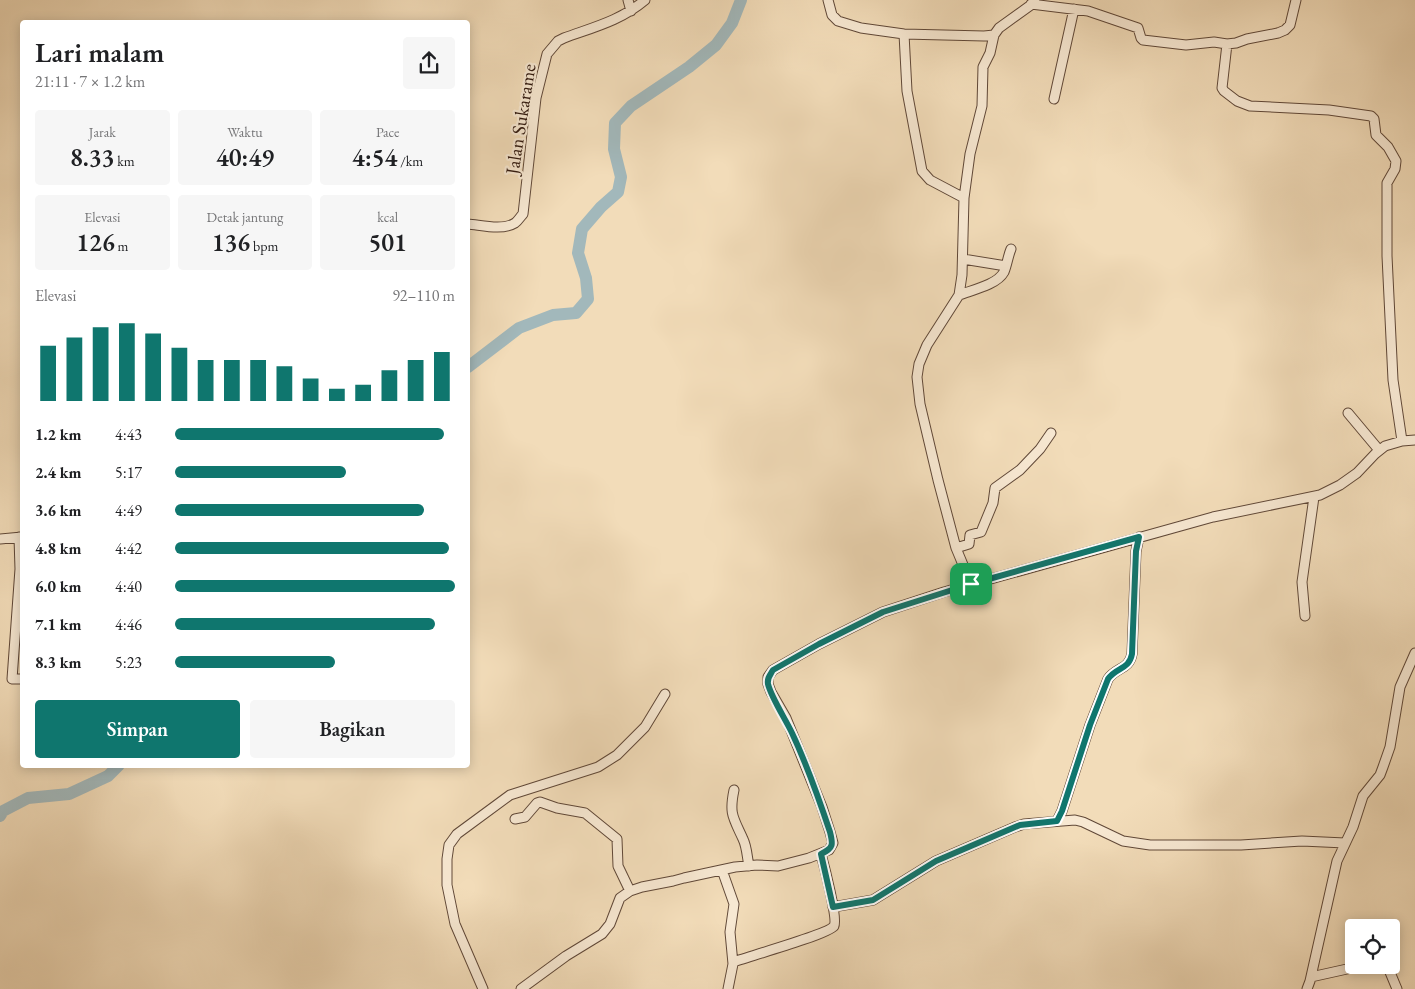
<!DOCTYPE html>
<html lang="id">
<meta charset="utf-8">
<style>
body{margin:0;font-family:"EB Garamond",serif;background:#f6f6f6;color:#202124;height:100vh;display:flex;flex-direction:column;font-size:19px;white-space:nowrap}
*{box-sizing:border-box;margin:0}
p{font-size:16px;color:#757577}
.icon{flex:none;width:28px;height:28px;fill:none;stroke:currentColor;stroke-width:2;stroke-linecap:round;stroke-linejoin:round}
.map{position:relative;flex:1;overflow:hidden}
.panel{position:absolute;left:20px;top:20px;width:450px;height:748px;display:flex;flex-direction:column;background:#fff;border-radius:5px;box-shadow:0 2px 12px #0003}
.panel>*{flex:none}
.controls{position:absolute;left:1345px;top:919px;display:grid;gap:10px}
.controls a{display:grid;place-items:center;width:55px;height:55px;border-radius:5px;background:#fff;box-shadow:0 2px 12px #0003;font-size:25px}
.pin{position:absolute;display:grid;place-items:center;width:42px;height:42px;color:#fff;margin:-21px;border-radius:10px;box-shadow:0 2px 8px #0006}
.round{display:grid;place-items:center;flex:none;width:52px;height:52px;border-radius:5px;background:#f6f6f6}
.head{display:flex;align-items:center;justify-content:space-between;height:85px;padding:0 15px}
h1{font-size:28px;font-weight:600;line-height:38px}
.figures{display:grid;grid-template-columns:repeat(3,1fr);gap:8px;height:85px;padding:5px 15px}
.figures div{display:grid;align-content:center;border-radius:5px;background:#f6f6f6;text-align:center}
.figures b{font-size:25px;font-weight:600}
.figures small{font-size:14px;font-weight:400}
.figures p{font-size:14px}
.chart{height:140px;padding:10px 15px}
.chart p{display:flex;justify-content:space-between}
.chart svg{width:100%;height:90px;margin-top:5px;stroke:#0f766e;stroke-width:6}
.cta{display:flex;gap:10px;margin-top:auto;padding:10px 15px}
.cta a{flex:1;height:58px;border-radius:5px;background:#0f766e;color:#fff;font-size:20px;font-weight:600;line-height:58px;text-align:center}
.cta a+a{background:#f6f6f6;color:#202124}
ul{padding:0 15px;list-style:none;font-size:16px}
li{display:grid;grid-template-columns:80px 60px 1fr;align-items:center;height:38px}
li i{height:12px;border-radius:6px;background:#0f766e}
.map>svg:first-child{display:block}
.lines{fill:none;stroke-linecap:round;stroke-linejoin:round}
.river{stroke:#a2b8bb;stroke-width:12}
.minor-casing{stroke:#604838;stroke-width:11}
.minor{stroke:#f7e8d2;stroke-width:9}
.route-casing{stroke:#fff;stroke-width:10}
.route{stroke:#0f766e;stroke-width:6}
.labels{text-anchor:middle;stroke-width:4.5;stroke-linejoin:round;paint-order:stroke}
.street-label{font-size:19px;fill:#2f170d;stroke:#f7e8d2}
</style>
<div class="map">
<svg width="1415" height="989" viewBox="0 0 1415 989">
<rect width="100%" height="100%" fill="#f2dcb9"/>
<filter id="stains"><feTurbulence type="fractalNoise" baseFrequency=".004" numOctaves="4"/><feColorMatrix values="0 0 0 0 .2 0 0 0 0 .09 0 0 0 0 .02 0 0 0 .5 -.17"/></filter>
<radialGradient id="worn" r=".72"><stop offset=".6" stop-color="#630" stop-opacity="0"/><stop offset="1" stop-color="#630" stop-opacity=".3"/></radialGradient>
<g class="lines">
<!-- river -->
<path class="river" d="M468,367L519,328L553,315L576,313L588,299L586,278L578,253L582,229L601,207L618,192L621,177L614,149L615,123L631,106L689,67L716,45L732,23L741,0
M0,816L3,811L28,798L69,794L108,776L119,765"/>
<defs>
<path id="minor" d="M628,0L631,11
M828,0L832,15L838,21L861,28L904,34L984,36L994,35L999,28L1035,2
M1031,4L1088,11L1138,28L1141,38L1143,40L1186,45L1214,42L1227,44L1236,43L1247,39L1278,33L1285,30L1290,25L1296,0
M904,34L907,91L922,171L930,180L964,198L962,275L959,295L927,345L919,364L917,377L920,404L938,480L956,548L971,584
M1227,44L1222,88L1224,91L1237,101L1250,106L1329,110L1371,116L1374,119L1376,135L1388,147L1396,161L1395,169L1387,183V256L1393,380L1402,441
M1054,99L1074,9
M964,198L970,154L982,106L983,67L990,53L994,35
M468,224C481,225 502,231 515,223C518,221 520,217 523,214L536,98L547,54L558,41L564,38C594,27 620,21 645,0
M963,259L1006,266
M959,295C972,290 997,285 1004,272C1007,265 1008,256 1011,249
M1348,413L1379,450
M19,537L20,569L12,679H22
M0,539L22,537
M956,548L969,544L970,535L981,532L993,503L995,488L1020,470L1040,449L1051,433
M1305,616L1302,582L1314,497
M734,790C729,814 733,817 743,839C747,847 747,857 749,866
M515,819L525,817L537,803L540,802L557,808L585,813L617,839L618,866L630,891
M1057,821L1062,811L1090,725L1108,679C1116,667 1129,670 1132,654L1136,551L1139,537
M722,870L734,904L730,932L733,964L728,989
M833,907L873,900L936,861L1015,827L1024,824L1075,820L1083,822L1123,841L1150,845H1241L1302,841L1345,843
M733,962C747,957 829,934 834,926C838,919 824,865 821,854
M1387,965L1397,989
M1311,977L1347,969L1361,965
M483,989L455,924L447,885V859L449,845L457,834L510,795L598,767L617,755L645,727L665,694
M521,989L566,956L602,934L610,924L620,898L630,891L642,887L673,881L684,878L735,867L757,865L778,866L809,858L829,850L833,843L830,832L822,807L797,745L786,718L771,692L768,684V677L773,670L819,644L883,612L944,592L1213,517L1320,495L1340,485L1357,473L1375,454L1385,446L1402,441L1415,440
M1307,989L1310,981L1337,861L1353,827L1363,796L1380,775L1383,767L1390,747L1400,687L1415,653"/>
</defs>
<!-- minor casing -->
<use href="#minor" class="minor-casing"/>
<!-- minor -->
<use href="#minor" class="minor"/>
</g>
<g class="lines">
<defs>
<path id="route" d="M1139,537L1136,551L1132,654C1129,670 1116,667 1108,679L1090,725L1062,811L1057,821L1020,825L936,861L873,900L833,907L821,854C834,848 833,844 830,832C819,799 807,765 792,733C786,720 771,697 768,684C767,678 770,675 773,670L819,644L883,612L971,584Z"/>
</defs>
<!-- route casing -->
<use href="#route" class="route-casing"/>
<!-- route -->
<use href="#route" class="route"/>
</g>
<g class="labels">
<!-- street labels -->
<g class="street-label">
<text transform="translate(520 119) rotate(-81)" y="7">Jalan Sukarame</text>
</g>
</g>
<rect width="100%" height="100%" filter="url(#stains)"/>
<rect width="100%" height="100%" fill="url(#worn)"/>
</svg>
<div class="controls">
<a><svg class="icon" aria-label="locate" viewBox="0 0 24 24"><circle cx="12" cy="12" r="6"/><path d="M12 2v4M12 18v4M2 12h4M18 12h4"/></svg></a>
</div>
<div class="pin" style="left:971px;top:584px;background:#1e9e55"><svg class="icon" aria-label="arrive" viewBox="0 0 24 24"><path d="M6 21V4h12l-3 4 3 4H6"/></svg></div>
<section class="panel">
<div class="head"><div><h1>Lari malam</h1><p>21:11 · 7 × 1.2 km</p></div><a class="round"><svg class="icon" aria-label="share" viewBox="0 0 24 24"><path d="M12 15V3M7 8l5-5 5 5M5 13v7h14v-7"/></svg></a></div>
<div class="figures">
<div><p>Jarak</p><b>8.33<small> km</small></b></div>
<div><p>Waktu</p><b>40:49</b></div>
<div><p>Pace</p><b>4:54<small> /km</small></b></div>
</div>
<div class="figures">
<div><p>Elevasi</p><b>126<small> m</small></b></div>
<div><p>Detak jantung</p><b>136<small> bpm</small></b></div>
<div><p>kcal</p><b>501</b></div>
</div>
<div class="chart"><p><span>Elevasi</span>92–110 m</p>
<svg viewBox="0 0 160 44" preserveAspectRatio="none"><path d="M5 44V17M15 44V13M25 44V8M35 44V6M45 44V11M55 44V18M65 44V24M75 44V24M85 44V24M95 44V27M105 44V33M115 44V38M125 44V36M135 44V29M145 44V24M155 44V20"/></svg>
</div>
<ul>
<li><b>1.2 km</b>4:43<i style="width:96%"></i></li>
<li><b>2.4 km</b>5:17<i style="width:61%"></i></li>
<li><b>3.6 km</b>4:49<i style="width:89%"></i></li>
<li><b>4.8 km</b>4:42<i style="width:98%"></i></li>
<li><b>6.0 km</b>4:40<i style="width:100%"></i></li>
<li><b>7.1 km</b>4:46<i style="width:93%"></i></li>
<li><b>8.3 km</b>5:23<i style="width:57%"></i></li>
</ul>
<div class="cta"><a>Simpan</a><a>Bagikan</a></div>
</section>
</div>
